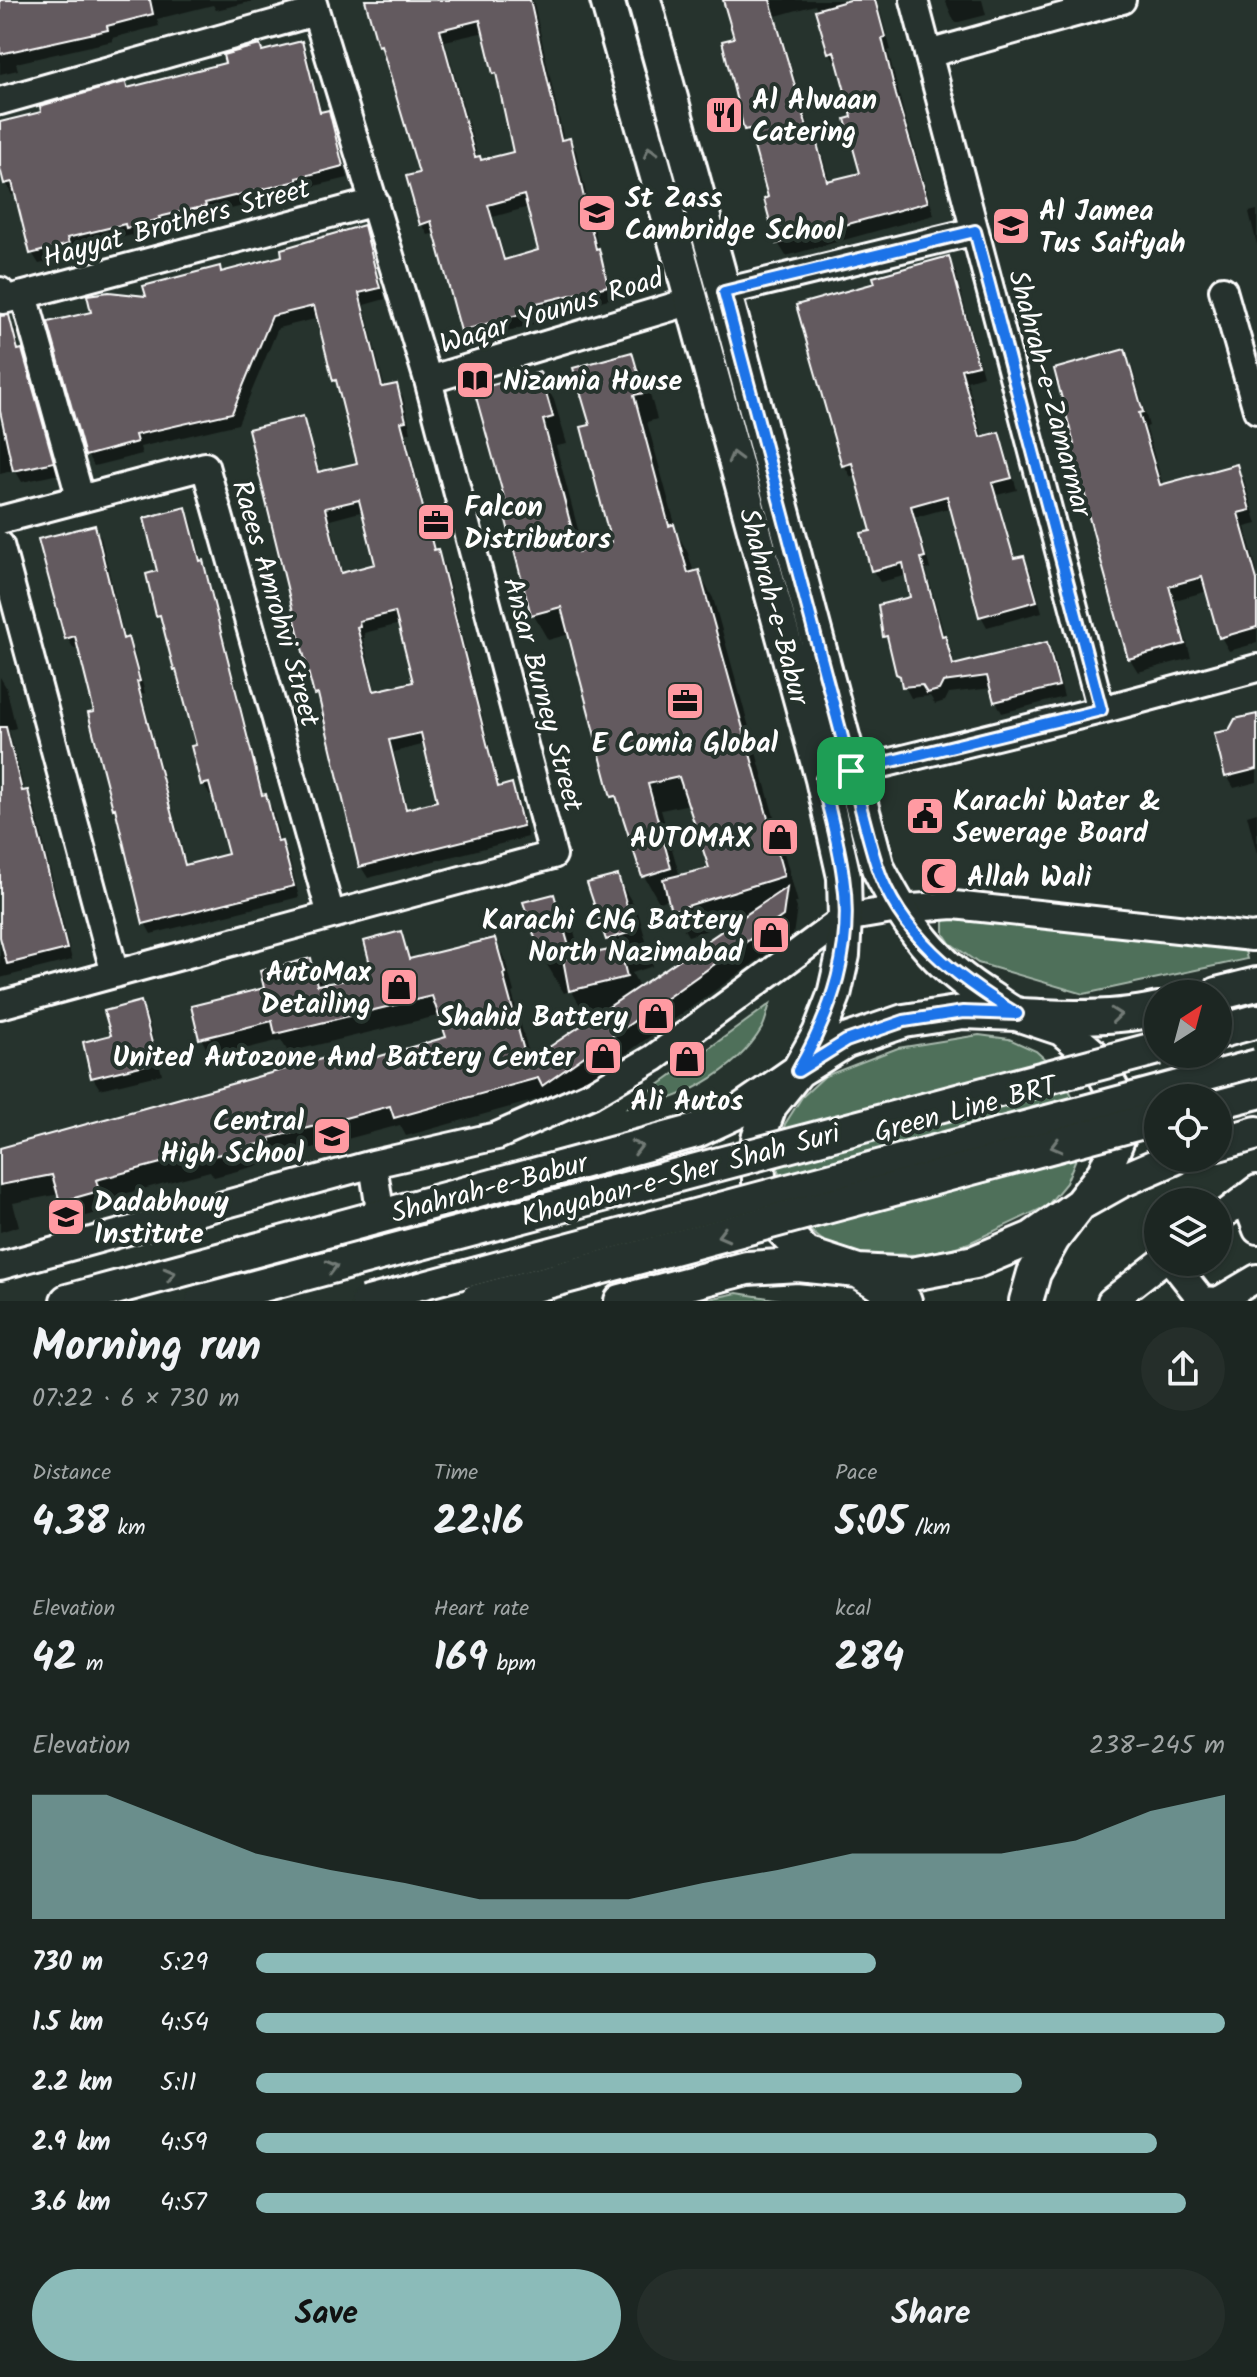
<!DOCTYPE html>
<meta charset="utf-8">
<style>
body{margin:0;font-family:Kalam,sans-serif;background:#252e2a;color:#f1f3f6;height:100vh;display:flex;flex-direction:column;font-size:30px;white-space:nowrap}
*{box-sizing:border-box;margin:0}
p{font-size:26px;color:#a0a5a5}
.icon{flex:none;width:44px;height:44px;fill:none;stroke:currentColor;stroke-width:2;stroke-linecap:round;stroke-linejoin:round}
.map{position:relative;height:1301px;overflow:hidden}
.side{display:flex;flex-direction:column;background:#1c2622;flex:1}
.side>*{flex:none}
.needle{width:52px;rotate:36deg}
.tools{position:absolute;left:1144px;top:980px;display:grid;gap:16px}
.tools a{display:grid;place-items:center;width:88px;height:88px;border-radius:50%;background:#1c2622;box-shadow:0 2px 6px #0004,0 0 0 2px #3a4340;font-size:40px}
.pin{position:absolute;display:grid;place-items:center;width:68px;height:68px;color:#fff;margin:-34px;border-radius:16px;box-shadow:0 4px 12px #0006}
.round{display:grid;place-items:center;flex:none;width:84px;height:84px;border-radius:42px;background:#252e2a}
.headline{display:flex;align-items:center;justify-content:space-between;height:136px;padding:0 32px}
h1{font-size:44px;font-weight:700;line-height:60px}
.figures{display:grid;grid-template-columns:repeat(3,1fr);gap:12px;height:136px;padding:8px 32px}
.figures div{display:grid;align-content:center}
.figures b{font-size:40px;font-weight:700}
.figures small{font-size:22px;font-weight:400}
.figures p{font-size:22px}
.chart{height:224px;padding:16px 32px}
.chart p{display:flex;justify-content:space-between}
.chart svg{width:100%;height:144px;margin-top:8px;fill:#8bbbb9;opacity:.7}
.action{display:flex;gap:16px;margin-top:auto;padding:16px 32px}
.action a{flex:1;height:92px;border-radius:48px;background:#8bbbb9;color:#111;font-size:32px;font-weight:700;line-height:92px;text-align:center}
.action a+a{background:#252e2a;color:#f1f3f6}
ul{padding:0 32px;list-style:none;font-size:26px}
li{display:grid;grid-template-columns:128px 96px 1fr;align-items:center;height:60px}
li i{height:20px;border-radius:10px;background:#8bbbb9}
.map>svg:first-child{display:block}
.green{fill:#4f705a;stroke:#a7b8ac;stroke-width:2}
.shadow{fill:#0007;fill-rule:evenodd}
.building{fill:#645a5e;stroke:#fff;stroke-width:2;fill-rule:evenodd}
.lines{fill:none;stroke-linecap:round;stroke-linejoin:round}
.minor-casing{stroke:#fff;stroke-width:32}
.major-casing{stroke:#fff;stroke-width:38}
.minor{stroke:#26332d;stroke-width:26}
.major{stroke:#26332d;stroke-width:32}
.minor-bridge-casing{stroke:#fff;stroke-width:32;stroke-linecap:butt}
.major-bridge-casing{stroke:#fff;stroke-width:38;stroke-linecap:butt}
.minor-bridge{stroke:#26332d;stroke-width:26}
.major-bridge{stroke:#26332d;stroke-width:32}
.oneway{stroke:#727a76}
.route-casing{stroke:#fff;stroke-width:16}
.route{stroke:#1a73e8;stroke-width:10}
.labels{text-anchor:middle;stroke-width:8;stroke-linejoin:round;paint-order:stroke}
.poi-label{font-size:28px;font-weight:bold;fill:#fff;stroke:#26332d;text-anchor:start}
.street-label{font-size:28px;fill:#fff;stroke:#26332d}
</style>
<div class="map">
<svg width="1257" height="1301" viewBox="0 0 1257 1301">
<rect width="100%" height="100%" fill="#26332d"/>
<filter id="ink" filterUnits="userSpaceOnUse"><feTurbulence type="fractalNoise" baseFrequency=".0125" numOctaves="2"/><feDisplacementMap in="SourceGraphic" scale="16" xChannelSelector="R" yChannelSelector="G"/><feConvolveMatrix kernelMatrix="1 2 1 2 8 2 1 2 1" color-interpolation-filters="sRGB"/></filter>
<g filter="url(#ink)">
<!-- green -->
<path class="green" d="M952,913L1235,949L1245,951L1247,959L1084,994L978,963L950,943L944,934V922Z
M770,1004C767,1012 766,1021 762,1028C736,1072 678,1104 628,1107Z
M979,1035L1009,1039L1036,1051L1058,1071L1073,1097L1080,1126L1077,1156L1066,1183L1047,1206L969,1243L929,1255L864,1254L838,1249L822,1240L806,1227L781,1187L776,1156L785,1124L802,1097L825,1076L898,1048Z
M737,1293L787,1301H699Z"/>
<!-- shadow -->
<path class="shadow" d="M0,0H258L216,10L213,5L157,19L159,26L112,38L113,41L16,63L18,70L0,74Z
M367,0H533L564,141L569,140L576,151L600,254L604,262L613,298L538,316L540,322L470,342L463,330L436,233L428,235L422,224V174ZM485,32L494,73L500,83L515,154L482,162L478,158L445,41ZM529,207L540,252L506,261L493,217Z
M725,0H877L891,50L888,51L903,110L934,215L786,256L778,243L771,199L753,143L746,130L724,42L736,39ZM815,5L830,52L837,65L840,64L855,118L862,174L830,183L821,151L813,139L776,16Z
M945,0H982L986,15L955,23Z
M301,44L308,55L322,114L328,112L334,124L348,178L302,189V192L210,214L211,218L164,229L165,231L134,239L132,235L72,250L74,256L39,264L32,253L17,194L12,195L6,183L0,160V124Z
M1257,210V245L1249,212Z
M363,228L369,239L385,299L364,305L385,389L396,386L403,397L411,432L406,433L436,552L444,563L500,788L511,785L518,797L528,837L368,878L361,867L323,706L316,694L302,640V418L308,430L320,473L359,464L341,391L335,380L319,318L278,328L238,424L140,447L142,454L94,466L87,455L149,298L222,274L285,258ZM364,511L377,566L343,574L330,520ZM400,624L415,684L376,693L363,638H365L364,633ZM426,744L440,803L408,810L394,752Z
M948,258L955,270L983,376L967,381L983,438L998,434L1004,445L1017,490L997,495L1016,560L1023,558L1030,569L1042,612L987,627L981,616L952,507L916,517L930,569H926L946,641L951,649L955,667L1046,644L1053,655L1064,697L1002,713L996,701L992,688L949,693L945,701L935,704L930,696L911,698L898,673L892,648L885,636L880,606L912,599L908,575L880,582L873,571L864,535L873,532L857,475L851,477L844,465L877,285Z
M0,317H8L15,329L20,351L28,363L59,474L22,482L15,470L0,474Z
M1124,352L1132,366L1149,426L1146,427L1163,486L1236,466L1244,480L1257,524L1245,527L1257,571V643L1229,651L1221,637L1208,591L1175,600L1191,658L1138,672L1130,659L1087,501Z
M631,354L646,380L657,419L647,422L678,535L688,553L694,573L698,572L713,598L798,903H795L797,908L793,935L555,1104L550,1096L406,1136L400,1125L279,1157L280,1160L214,1177L210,1171L105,1199L108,1210L72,1220L60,1194L13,1203L19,1226L0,1232V1150L342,1055L349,1067L448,1038L441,1015L288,1052L281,1040L211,1057L201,1038L266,990L310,961L323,986L360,979L373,970L400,934L413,960L494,940L505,959L514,992L512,993L531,1061L590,1022L571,990L564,993L543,958L553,896L574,931L581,958L614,951L607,939L617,877L638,912L653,966L632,973L640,988L738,921L688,936L673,910L670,899L659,902L644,876L624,815L613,796L570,634L548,640L533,614L509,509L539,374L554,400L567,444L556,446L584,552L614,543L592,427ZM690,804L712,869L680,877L661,810Z
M185,509L192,521L203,565L208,574L264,797L272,808L281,843L288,854L299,897L151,934L145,923L118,814L90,715L97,713L80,648L74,649L67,638L94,527L101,538L125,640H128L134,651L145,693L142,694L187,866L230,856L214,794L210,795L203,784L199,746L165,627L158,615L160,573Z
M0,677L6,687L16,728L9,730L25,793L27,792L34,804L72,960L0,978Z
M1257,716V782L1234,788L1227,776L1217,735L1230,732Z
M1257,812V854L1247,815Z
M140,1003L147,1015L162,1074L100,1089L93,1078L85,1043L113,1037Z"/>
<!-- building -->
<path class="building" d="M0,0H150L153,14L107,26L108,30L0,54Z
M365,0H530L561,140L570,138L596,249L599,248L608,286L533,304L535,310L461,331L431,221L420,225L406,176L419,173L381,45L378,46ZM480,20L493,74L496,73L513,152L481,160L480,156L475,157L440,30ZM524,195L538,250L504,260L488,205Z
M723,0H770L810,137L815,136L827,181L860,173L845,119L852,117L834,51L828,53L815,10L850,0H875L885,37L882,38L896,95L928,202L776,244L764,199L768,197L749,129L744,130L722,41L734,38Z
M302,41L320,112L329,110L343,166L297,178V181L205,203L206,206L159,217L160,219L126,228L125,224L67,238L69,244L30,254L12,182L4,184L0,168V122L41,112L40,106L117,84L126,82L127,88L225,63L223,55L248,48L260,45L262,51Z
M364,225L380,288L359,293L382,387L397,384L406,421L401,422L434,550L438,549L498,787L512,783L523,826L359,867L318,694L314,695L300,640L248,429L303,416L318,472L357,463L336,380L333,381L314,306L272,316L232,413L135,435L137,442L85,456L48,322L91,312L87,295L109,292L146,296L143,286L220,266L221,272L282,256L281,249ZM359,500L375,564L341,573L325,508ZM395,612L413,682L374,691L357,627L360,626L359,621ZM421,733L437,801L406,809L389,740Z
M949,256L978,365L961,369L980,437L999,432L1012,478L992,483L1014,558L1024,556L1037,601L979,617L947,496L911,506L925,557L921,558L942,636L945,635L953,665L1047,642L1059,686L994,702L987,676L943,682L939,690L927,693L922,685L902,687L900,676L896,674L887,636L883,637L878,605L910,597L903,563L871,571L861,533L871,531L852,463L842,466L796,305L875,283L873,277Z
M9,315L18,350L22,349L54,462L13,471L0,411V316Z
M1125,349L1143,412L1139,413L1160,485L1237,464L1250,510L1238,513L1257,580V627L1219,638L1202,577L1169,586L1185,644L1128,659L1084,499H1086L1071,445L1074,444L1054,369Z
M632,352L644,393L634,395L669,526L674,524L688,573L699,570L784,876L671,911L663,879L709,868L679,777L648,784L671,868L642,877L616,796L611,797L561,607L531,615L503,509L507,508L474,390L540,372L553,417L543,420L578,552L611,542L581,427L590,425L573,368Z
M186,507L200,561L203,560L262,795L266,794L278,842L282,841L294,886L143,924L115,808L113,809L88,713L94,712L75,636L65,639L38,539L95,525L123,639L128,637L140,681L137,682L185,865L228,854L209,783L201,785L191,746L196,745L176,670H174L160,615L156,616L146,574L157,571L144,518Z
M1257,714V769L1225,777L1214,733L1229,730L1235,719Z
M0,727H6L22,791L28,790L67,949L7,964L0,937Z
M618,875L634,931L606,940L587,883Z
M787,887L783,916L542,1086L538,1078L394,1118L390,1106L270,1138L271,1141L201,1159L199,1153L96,1180L99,1191L60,1202L52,1175L0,1185V1148L343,1053L346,1066L446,1037L432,996L275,1034L272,1021L199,1039L191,1006L264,988L260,971L311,958L317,985L358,978L357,973L371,968L364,941L401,931L409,959L495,938L505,973L503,974L527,1062Z
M554,894L570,950L542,959L523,902Z
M620,948L627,977L569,991L563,959Z
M141,1001L157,1062L91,1078L83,1042L111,1035L104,1011Z"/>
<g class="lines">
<defs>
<path id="minor" d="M914,0L1101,710
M928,54L1122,0
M0,101L315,12
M1223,290L1257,410
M0,291L3,300L24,295L375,202
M724,292L975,231
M24,295L80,497
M428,380L692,301
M0,520L205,466L331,915
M0,545L115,974
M834,776L1101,710L1257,668
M0,1005L553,855L428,380L312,0
M373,1164L381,1217
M1245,1198L1257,1230
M1218,1219L1257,1189
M1172,1262L1202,1300L1218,1301L1257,1278
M0,1266L373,1164L497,1136L592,1094L654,1058L845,918L898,909L954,905L1252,937L1257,936
M1111,1301L1161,1262"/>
<path id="major" d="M644,0L734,327L878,868C907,925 934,964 990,998C998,1003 1007,1011 1016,1014C1023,1016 1033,1015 1041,1016C1080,1018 1120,1018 1158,1009
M1217,994L1257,984
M963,1012L1017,1014L1062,1029L1095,1057L1117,1098L1118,1139L1104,1173L1080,1204L1032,1238L975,1262L912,1274L858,1271L806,1254L776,1223L759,1182L758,1139L770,1106L798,1071L846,1041L904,1021Z
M1218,1032L1257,1021
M1218,1102L1257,1092
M1218,1144L1257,1133
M67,1301L696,1131L743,1109L798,1071L819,1034L834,995L843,955L845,918L844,877L822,779L683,269L607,0
M621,1301L747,1268L798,1265L858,1271L905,1301
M1026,1301L1034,1273L1053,1239L1080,1204L1121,1181L1174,1158"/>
</defs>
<!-- minor casing -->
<use href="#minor" class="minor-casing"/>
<!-- major casing -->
<use href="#major" class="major-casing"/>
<!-- minor -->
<use href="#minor" class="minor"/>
<!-- major -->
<use href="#major" class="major"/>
<defs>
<path id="minor-bridge" d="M364,1301L1257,1063"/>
<path id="major-bridge" d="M202,1301L1158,1048
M476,1301L1158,1118"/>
</defs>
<!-- minor-bridge casing -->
<use href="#minor-bridge" class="minor-bridge-casing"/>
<!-- major-bridge casing -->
<use href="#major-bridge" class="major-bridge-casing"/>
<!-- minor-bridge -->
<use href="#minor-bridge" class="minor-bridge"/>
<!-- major-bridge -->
<use href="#major-bridge" class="major-bridge"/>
</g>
<!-- one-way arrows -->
<defs><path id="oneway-chevron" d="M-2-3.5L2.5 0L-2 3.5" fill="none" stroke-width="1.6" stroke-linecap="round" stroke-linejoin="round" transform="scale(2)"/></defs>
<g class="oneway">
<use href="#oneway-chevron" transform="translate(650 152) rotate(-106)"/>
<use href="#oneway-chevron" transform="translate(734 457) rotate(-105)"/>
<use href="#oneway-chevron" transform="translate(1116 1015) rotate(-6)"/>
<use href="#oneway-chevron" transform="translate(1056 1146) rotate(165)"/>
<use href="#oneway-chevron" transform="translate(637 1147) rotate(-15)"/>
<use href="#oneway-chevron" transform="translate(723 1235) rotate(165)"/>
<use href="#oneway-chevron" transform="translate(332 1267) rotate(-15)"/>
<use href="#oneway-chevron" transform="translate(170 1274) rotate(-15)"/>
</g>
</g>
<g class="lines" filter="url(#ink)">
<defs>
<path id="route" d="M851,771C860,803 867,835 877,866C900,935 957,978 1017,1014L963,1012L904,1021L846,1041L798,1071C832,1011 854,947 843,876C839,844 829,811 822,779L851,771L1101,710L975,231L724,292L851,771"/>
</defs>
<!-- route casing -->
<use href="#route" class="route-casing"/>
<!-- route -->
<use href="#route" class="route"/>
</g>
<!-- icons -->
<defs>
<symbol id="restaurant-square" viewBox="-11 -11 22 22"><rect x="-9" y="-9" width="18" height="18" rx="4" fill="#ff9aa2" stroke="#26332d"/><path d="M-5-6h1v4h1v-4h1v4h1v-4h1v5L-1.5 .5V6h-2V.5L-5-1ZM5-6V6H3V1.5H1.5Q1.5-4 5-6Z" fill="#111"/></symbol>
<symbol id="school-square" viewBox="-11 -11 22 22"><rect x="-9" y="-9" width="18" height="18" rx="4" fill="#ff9aa2" stroke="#26332d"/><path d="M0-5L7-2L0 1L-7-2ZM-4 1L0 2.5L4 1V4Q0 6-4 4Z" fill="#111"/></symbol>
<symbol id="university-square" viewBox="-11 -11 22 22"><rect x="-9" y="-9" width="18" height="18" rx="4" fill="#ff9aa2" stroke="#26332d"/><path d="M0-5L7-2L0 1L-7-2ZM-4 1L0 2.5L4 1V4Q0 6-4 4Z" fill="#111"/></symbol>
<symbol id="library-square" viewBox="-11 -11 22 22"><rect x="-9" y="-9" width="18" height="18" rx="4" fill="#ff9aa2" stroke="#26332d"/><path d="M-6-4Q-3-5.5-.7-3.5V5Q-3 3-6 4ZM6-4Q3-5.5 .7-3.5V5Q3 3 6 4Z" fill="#111"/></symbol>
<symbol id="office-square" viewBox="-11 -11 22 22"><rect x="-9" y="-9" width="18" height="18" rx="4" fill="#ff9aa2" stroke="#26332d"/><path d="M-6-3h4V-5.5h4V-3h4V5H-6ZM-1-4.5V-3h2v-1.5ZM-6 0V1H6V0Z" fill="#111"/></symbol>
<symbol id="civic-square" viewBox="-11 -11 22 22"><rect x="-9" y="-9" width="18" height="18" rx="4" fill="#ff9aa2" stroke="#26332d"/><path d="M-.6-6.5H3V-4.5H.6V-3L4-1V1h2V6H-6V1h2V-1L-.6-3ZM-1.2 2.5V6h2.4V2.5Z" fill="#111"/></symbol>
<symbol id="shop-square" viewBox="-11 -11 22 22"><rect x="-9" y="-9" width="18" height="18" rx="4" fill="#ff9aa2" stroke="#26332d"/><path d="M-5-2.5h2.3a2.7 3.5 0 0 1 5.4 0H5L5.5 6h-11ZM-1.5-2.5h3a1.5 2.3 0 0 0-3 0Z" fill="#111"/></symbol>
<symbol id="mosque-square" viewBox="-11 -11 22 22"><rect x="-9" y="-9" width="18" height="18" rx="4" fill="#ff9aa2" stroke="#26332d"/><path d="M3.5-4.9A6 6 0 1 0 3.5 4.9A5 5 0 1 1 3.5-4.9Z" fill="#111"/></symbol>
</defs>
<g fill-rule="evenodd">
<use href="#restaurant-square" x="702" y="93" width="44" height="44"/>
<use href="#school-square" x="575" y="191" width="44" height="44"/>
<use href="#university-square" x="989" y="204" width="44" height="44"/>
<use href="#library-square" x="453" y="358" width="44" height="44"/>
<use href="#office-square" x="414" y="500" width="44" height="44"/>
<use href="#office-square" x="663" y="679" width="44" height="44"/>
<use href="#civic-square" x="903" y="794" width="44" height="44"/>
<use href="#shop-square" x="758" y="815" width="44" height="44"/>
<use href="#mosque-square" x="917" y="854" width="44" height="44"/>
<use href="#shop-square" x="749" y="913" width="44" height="44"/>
<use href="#shop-square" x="377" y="965" width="44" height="44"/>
<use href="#shop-square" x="634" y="994" width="44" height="44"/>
<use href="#shop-square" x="581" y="1034" width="44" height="44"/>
<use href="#shop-square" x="665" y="1037" width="44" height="44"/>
<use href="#school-square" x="310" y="1114" width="44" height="44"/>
<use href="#university-square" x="44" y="1195" width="44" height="44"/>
</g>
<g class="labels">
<!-- poi labels -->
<g class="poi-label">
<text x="752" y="109">Al Alwaan<tspan x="752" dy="32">Catering</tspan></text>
<text x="625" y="207">St Zass<tspan x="625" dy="32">Cambridge School</tspan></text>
<text x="1039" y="220">Al Jamea<tspan x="1039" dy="32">Tus Saifyah</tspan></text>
<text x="503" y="390">Nizamia House</text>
<text x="464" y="516">Falcon<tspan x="464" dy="32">Distributors</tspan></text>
<text x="685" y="752" text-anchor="middle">E Comia Global</text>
<text x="953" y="810">Karachi Water &amp;<tspan x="953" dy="32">Sewerage Board</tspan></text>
<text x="752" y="847" text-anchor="end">AUTOMAX</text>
<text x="967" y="886">Allah Wali</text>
<text x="743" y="929" text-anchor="end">Karachi CNG Battery<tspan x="743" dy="32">North Nazimabad</tspan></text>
<text x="371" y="981" text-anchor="end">AutoMax<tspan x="371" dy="32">Detailing</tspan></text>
<text x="628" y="1026" text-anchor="end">Shahid Battery</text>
<text x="575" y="1066" text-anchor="end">United Autozone And Battery Center</text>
<text x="687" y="1110" text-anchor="middle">Ali Autos</text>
<text x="304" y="1130" text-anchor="end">Central<tspan x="304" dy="32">High School</tspan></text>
<text x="94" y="1211">Dadabhouy<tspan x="94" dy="32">Institute</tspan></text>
</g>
<!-- street labels -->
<g class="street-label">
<text transform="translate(176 222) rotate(-15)" y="10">Hayyat Brothers Street</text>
<text transform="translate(551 310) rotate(-17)" y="10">Waqar Younus Road</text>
<text transform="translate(1051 393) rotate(75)" y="10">Shahrah-e-Zamarmar</text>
<text transform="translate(277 603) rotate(74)" y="10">Raees Amrohvi Street</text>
<text transform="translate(775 606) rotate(75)" y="10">Shahrah-e-Babur</text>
<text transform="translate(544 694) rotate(75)" y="10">Ansar Burney Street</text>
<text transform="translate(965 1108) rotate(-15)" y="10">Green Line BRT</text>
<text transform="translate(680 1174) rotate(-15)" y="10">Khayaban-e-Sher Shah Suri</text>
<text transform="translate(489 1187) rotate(-15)" y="10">Shahrah-e-Babur</text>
</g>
</g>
</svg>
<div class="tools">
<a><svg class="needle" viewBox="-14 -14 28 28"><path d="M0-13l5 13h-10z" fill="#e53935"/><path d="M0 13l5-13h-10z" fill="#a0a5a5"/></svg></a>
<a><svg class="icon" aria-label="locate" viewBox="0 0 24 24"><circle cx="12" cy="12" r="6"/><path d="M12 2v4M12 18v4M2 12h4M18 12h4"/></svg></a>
<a><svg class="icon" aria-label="layers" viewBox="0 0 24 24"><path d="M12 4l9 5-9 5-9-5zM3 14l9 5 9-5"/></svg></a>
</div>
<div class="pin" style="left:851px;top:771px;background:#1e9e55"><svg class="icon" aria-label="arrive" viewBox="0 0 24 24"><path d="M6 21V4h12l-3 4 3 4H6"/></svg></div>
</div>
<section class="side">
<div class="headline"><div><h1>Morning run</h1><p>07:22 · 6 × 730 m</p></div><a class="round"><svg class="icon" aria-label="share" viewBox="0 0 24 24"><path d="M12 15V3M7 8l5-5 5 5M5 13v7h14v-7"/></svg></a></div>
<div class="figures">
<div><p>Distance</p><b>4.38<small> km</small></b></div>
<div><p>Time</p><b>22:16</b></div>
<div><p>Pace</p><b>5:05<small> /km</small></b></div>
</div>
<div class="figures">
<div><p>Elevation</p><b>42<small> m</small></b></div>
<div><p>Heart rate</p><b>169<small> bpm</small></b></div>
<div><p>kcal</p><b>284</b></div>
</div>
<div class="chart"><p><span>Elevation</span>238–245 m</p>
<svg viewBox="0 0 160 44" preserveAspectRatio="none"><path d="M0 44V6L10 6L20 15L30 24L40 29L50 33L60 38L70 38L80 38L90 33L100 29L110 24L120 24L130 24L140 20L150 11L160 6V44z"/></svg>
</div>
<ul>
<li><b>730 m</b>5:29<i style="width:64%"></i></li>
<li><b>1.5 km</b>4:54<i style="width:100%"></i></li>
<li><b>2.2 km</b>5:11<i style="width:79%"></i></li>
<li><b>2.9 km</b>4:59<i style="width:93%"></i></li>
<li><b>3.6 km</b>4:57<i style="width:96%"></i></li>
</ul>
<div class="action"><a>Save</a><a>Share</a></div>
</section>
